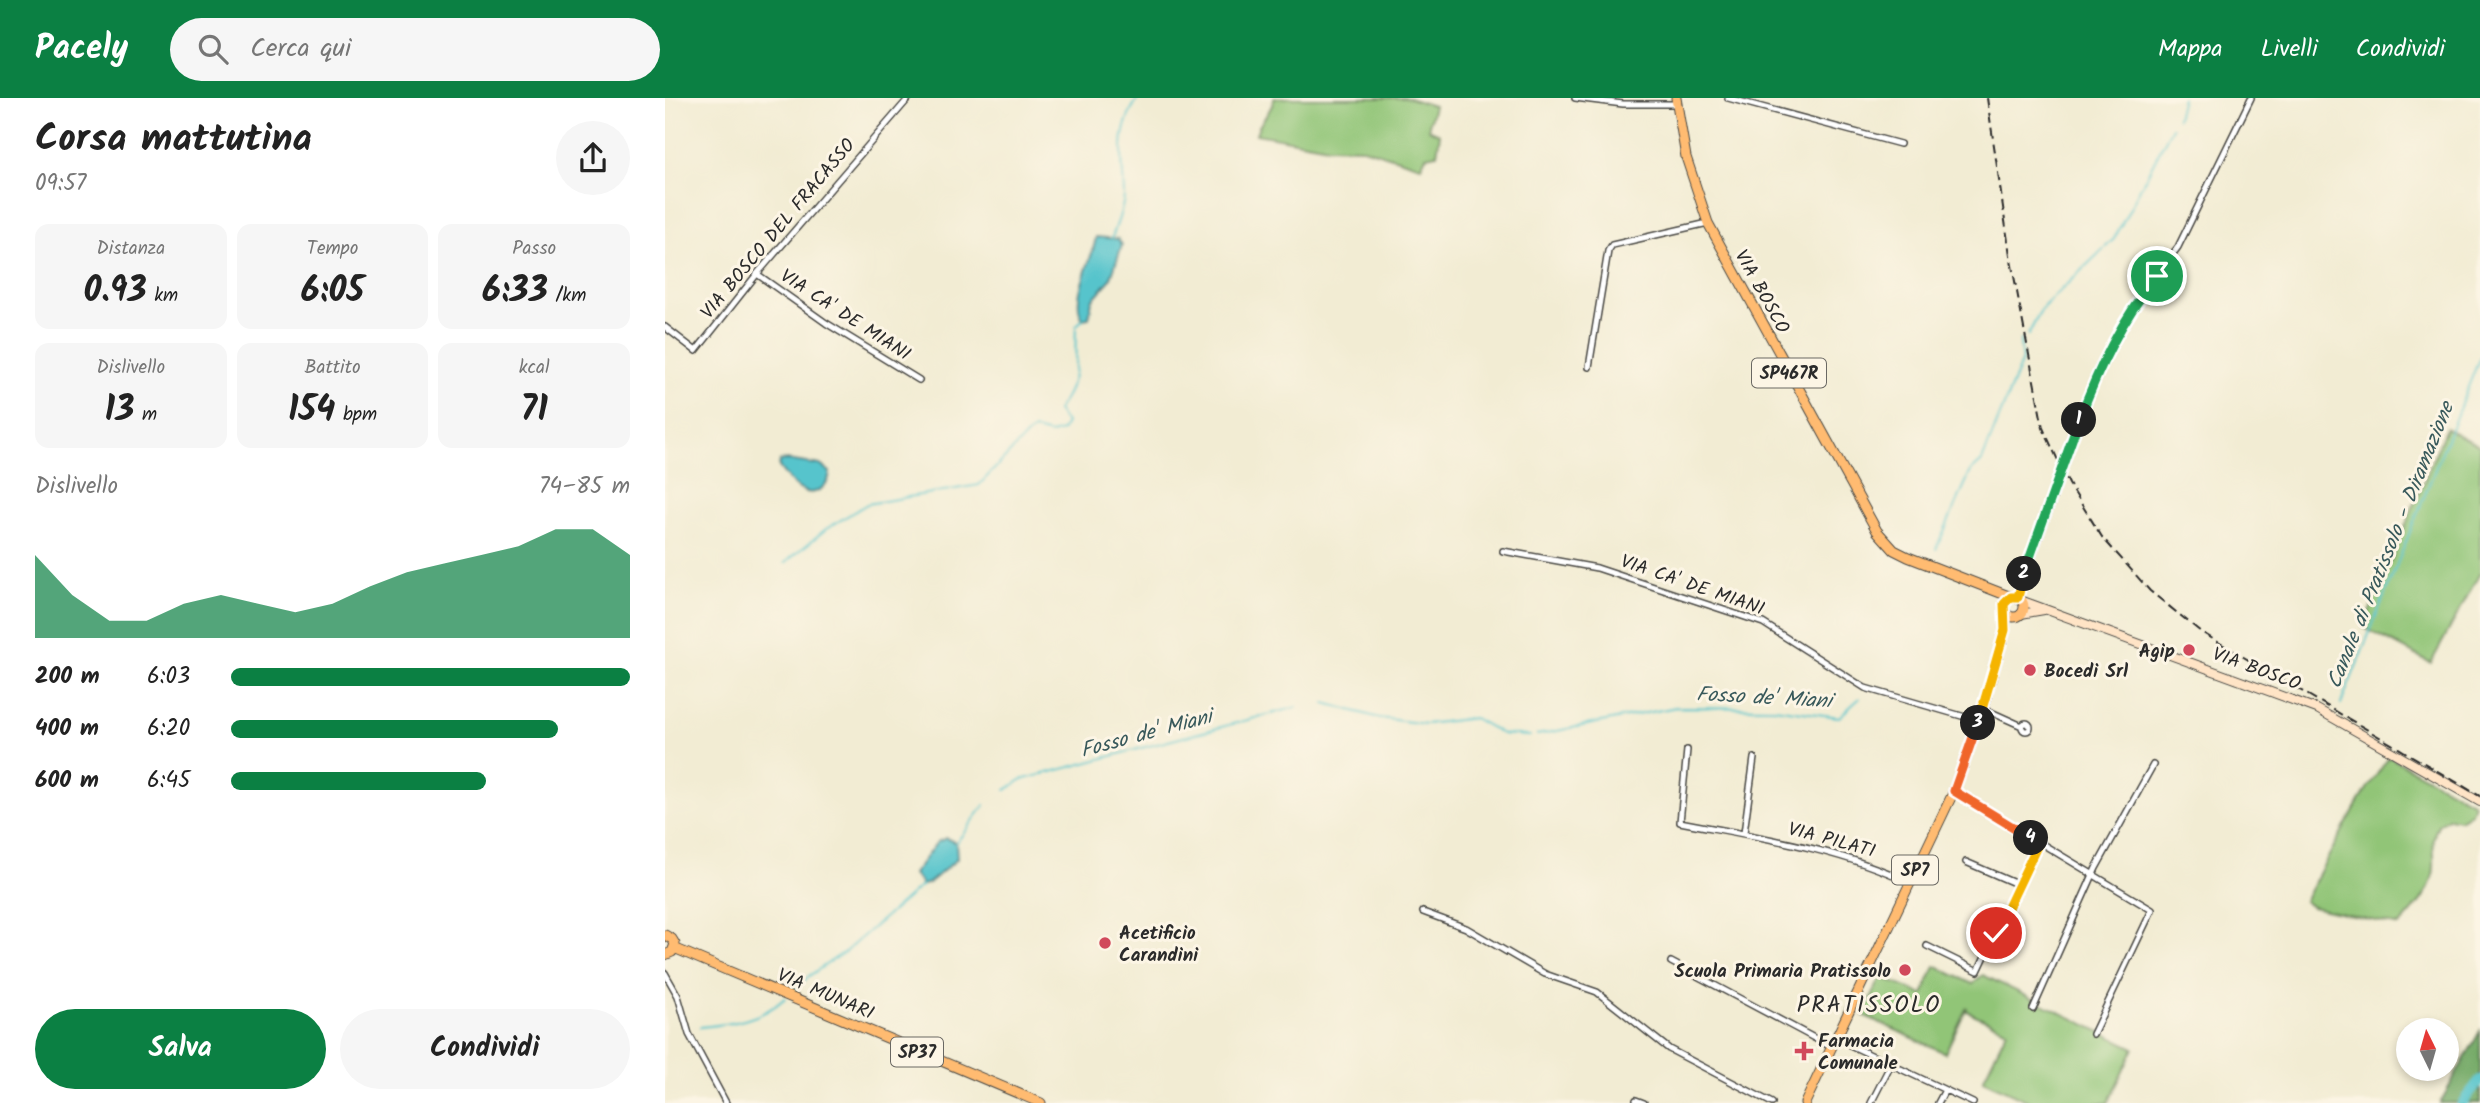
<!DOCTYPE html>
<html lang="it">
<meta charset="utf-8">
<style>
body{margin:0;font-family:Kalam,sans-serif;background:#f6f6f6;color:#222;height:100vh;display:flex;flex-direction:column;font-size:26px;white-space:nowrap}
*{box-sizing:border-box;margin:0}
p{font-size:23px;color:#767676}
.icon{flex:none;width:38px;height:38px;fill:none;stroke:currentColor;stroke-width:2;stroke-linecap:round;stroke-linejoin:round}
.map{position:relative;flex:1;overflow:hidden}
.panel{display:flex;flex-direction:column;background:#fff;width:665px}
.panel>*{flex:none}
.needle{width:46px;rotate:355deg}
.tools{position:absolute;left:1731px;top:920px;display:grid;gap:14px}
.tools a{display:grid;place-items:center;width:63px;height:63px;border-radius:50%;background:#fff;box-shadow:0 4px 10px #0003;font-size:35px}
.pin{position:absolute;display:grid;place-items:center;width:60px;height:60px;color:#fff;margin:-30px;border:4px solid #fff;border-radius:50%;box-shadow:0 2px 7px #0007}
.km{position:absolute;width:35px;height:35px;margin:-18px;border-radius:50%;background:#222;color:#fff;font-size:19px;line-height:35px;text-align:center}
.round{display:grid;place-items:center;flex:none;width:74px;height:74px;border-radius:37px;background:#f6f6f6}
.summary{display:flex;align-items:center;justify-content:space-between;height:119px;padding:0 35px}
h1{font-size:38px;font-weight:800;line-height:52px}
.metrics{display:grid;grid-template-columns:repeat(3,1fr);gap:10px;height:119px;padding:7px 35px}
.metrics div{display:grid;align-content:center;border-radius:14px;background:#f6f6f6;text-align:center}
.metrics b{font-size:35px;font-weight:800}
.metrics small{font-size:19px;font-weight:400}
.metrics p{font-size:19px}
.chart{height:196px;padding:14px 35px}
.chart p{display:flex;justify-content:space-between}
.chart svg{width:100%;height:126px;margin-top:7px;fill:#0b8043;opacity:.7}
.action{display:flex;gap:14px;margin-top:auto;padding:14px 35px}
.action a{flex:1;height:80px;border-radius:42px;background:#0b8043;color:#fff;font-size:28px;font-weight:800;line-height:80px;text-align:center}
.action a+a{background:#f6f6f6;color:#222}
ul{padding:0 35px;list-style:none;font-size:23px}
li{display:grid;grid-template-columns:112px 84px 1fr;align-items:center;height:52px}
li i{height:18px;border-radius:9px;background:#0b8043}
header{display:flex;align-items:center;gap:42px;box-sizing:border-box;height:98px;padding:0 35px;background:#0b8043;color:#fff}
header strong{font-size:33px}
nav{display:flex;gap:38px;margin-inline-start:auto;font-size:24px}
.search{width:490px;height:63px;background:#f6f6f6;display:flex;align-items:center;gap:18px;box-sizing:border-box;padding:0 24px;border-radius:38px;color:#767676;font-size:26px}
main{display:flex;flex:1;min-height:0}
.map>svg:first-child{display:block}
.green{fill:#91c577;stroke:#5e7851;stroke-width:2}
.forest{fill:#74aa68;stroke:#506a4a;stroke-width:2}
.water{fill:#56c4cc;stroke:#40787c;stroke-width:2}
.lines{fill:none;stroke-linecap:round;stroke-linejoin:round}
.stream{stroke:#56c4cc;stroke-width:2}
.river{stroke:#56c4cc;stroke-width:10}
.street-casing{stroke:#494844;stroke-width:8}
.secondary-casing{stroke:#494844;stroke-width:10}
.primary-casing{stroke:#494844;stroke-width:11}
.street{stroke:#fff;stroke-width:5}
.secondary{stroke:#ffe4c6;stroke-width:8}
.primary{stroke:#ffbb71;stroke-width:9}
.rail{stroke:#2b2b2b;stroke-width:2;stroke-dasharray:10 5;stroke-linecap:butt}
.split-1-casing{stroke:#fff;stroke-width:14}
.split-2-casing{stroke:#fff;stroke-width:14}
.split-3-casing{stroke:#fff;stroke-width:14}
.split-4-casing{stroke:#fff;stroke-width:14}
.split-5-casing{stroke:#fff;stroke-width:14}
.split-1{stroke:#22a559;stroke-width:9}
.split-2{stroke:#22a559;stroke-width:9}
.split-3{stroke:#f5b400;stroke-width:9}
.split-4{stroke:#f0652b;stroke-width:9}
.split-5{stroke:#f5b400;stroke-width:9}
.poi-dot{fill:#d1495b;stroke:#fcf5e5;stroke-width:2.5}
.labels{text-anchor:middle;stroke-width:6;stroke-linejoin:round;paint-order:stroke}
.shield{fill:#fcf5e5;stroke:#6a6863;stroke-width:2}
.shield-label{font-size:18px;font-weight:bold;fill:#2b2b2b}
.street-label{font-size:19px;fill:#2b2b2b;stroke:#fcf5e5}
.poi-label{font-size:19px;font-weight:bold;fill:#2b2b2b;stroke:#fcf5e5;text-anchor:start}
.water-label{font-size:21px;font-style:italic;fill:#38595b;stroke:#fcf5e5}
.quarter-label{font-size:23px;letter-spacing:2px;fill:#2b2b2b;stroke:#fcf5e5}
</style>
<header>
<strong>Pacely</strong>
<div class="search"><svg class="icon" aria-label="search" viewBox="0 0 24 24"><circle cx="10" cy="10" r="6"/><path d="M15 15l6 6"/></svg>Cerca qui</div>
<nav><a>Mappa</a><a>Livelli</a><a>Condividi</a></nav>
</header>
<main>
<section class="panel">
<div class="summary"><div><h1>Corsa mattutina</h1><p>09:57</p></div><a class="round"><svg class="icon" aria-label="share" viewBox="0 0 24 24"><path d="M12 15V3M7 8l5-5 5 5M5 13v7h14v-7"/></svg></a></div>
<div class="metrics">
<div><p>Distanza</p><b>0.93<small> km</small></b></div>
<div><p>Tempo</p><b>6:05</b></div>
<div><p>Passo</p><b>6:33<small> /km</small></b></div>
</div>
<div class="metrics">
<div><p>Dislivello</p><b>13<small> m</small></b></div>
<div><p>Battito</p><b>154<small> bpm</small></b></div>
<div><p>kcal</p><b>71</b></div>
</div>
<div class="chart"><p><span>Dislivello</span>74–85 m</p>
<svg viewBox="0 0 160 44" preserveAspectRatio="none"><path d="M0 44V15L10 29L20 38L30 38L40 32L50 29L60 32L70 35L80 32L90 26L100 21L110 18L120 15L130 12L140 6L150 6L160 15V44z"/></svg>
</div>
<ul>
<li><b>200 m</b>6:03<i style="width:100%"></i></li>
<li><b>400 m</b>6:20<i style="width:82%"></i></li>
<li><b>600 m</b>6:45<i style="width:64%"></i></li>
</ul>
<div class="action"><a>Salva</a><a>Condividi</a></div>
</section>
<div class="map">
<svg width="1815" height="1005" viewBox="0 0 1815 1005">
<rect width="100%" height="100%" fill="#fcf5e5"/>
<filter id="ink" filterUnits="userSpaceOnUse"><feTurbulence type="fractalNoise" baseFrequency=".0143" numOctaves="2"/><feDisplacementMap in="SourceGraphic" scale="14" xChannelSelector="R" yChannelSelector="G"/><feConvolveMatrix kernelMatrix="1 2 1 2 8 2 1 2 1" color-interpolation-filters="sRGB"/></filter>
<filter id="wash" filterUnits="userSpaceOnUse"><feTurbulence type="fractalNoise" baseFrequency=".00686" numOctaves="4" result="noise"/><feDisplacementMap in="SourceGraphic" scale="28" xChannelSelector="R" yChannelSelector="G"/><feGaussianBlur stdDeviation="1.57" result="paint"/><feColorMatrix in="noise" values="0 0 0 0 0 0 0 0 0 0 0 0 0 0 0 0 0 1.4 0 .05"/><feComposite in="paint" operator="in"/></filter>
<g filter="url(#wash)">
<rect width="100%" height="100%" fill="#f2ecd3"/>
<!-- green -->
<path class="green" d="M609,0H744L769,8L763,31L775,36L772,56L761,58L756,68L698,50L663,49L591,36C595,21 607,15 609,0Z
M1781,330L1815,348V475L1766,565L1698,529Z
M1724,659L1809,705L1806,715L1795,722L1783,720L1773,727C1764,743 1772,760 1768,777C1764,796 1748,814 1734,828L1647,809L1639,803L1695,701Z
M1270,868L1308,886L1318,877L1469,950L1443,1005H1367L1318,982L1342,932L1302,913V909L1280,955L1198,917L1216,879L1258,897Z"/>
<!-- forest -->
<path class="forest" d="M1815,933V1005H1775Z"/>
<!-- water -->
<path class="water" d="M431,139L453,141L457,147L445,182L427,202L424,220L418,221C404,202 428,162 431,139Z
M121,362L155,367L165,374C164,381 163,384 158,389C141,405 124,383 114,369L115,363Z
M281,740L291,745L292,761L264,785L257,787L248,776L272,744Z"/>
<g class="lines">
<!-- stream -->
<path class="stream" d="M1512,20L1517,0
M447,140C451,127 459,110 459,97C458,57 450,37 473,0
M1363,237L1378,209L1449,141L1507,29
M1271,451L1306,373L1317,363L1357,262L1355,242
M120,465L161,431L202,406L314,387L363,336L369,332L386,336L397,333L401,325L392,313C416,277 409,268 411,228L418,221
M660,605L714,620L761,626L809,620L837,636L865,638
M1676,606L1815,259
M872,637L1011,609L1109,610L1174,619L1195,600
M341,692L356,682L632,609
M291,745L320,707
M125,896L144,878L181,853L257,787
M35,929C67,926 96,922 120,900"/>
<!-- river -->
<path class="river" d="M1797,1005L1815,982"/>
</g>
</g>
<g filter="url(#ink)">
<g class="lines">
<defs>
<path id="street" d="M910,0L958,6H1011
M1063,0L1235,46
M92,176L161,225L254,282
M0,229L31,253L92,176L244,0
M924,269L943,153L947,147L1043,125
M838,453L932,470L1098,525L1200,590L1314,623
M1353,499L1434,269L1471,204L1513,149L1586,0
M1317,610L1357,628
M1357 629a4 4 0 1 1 8 0a4 4 0 1 1-8 0Z
M1022,652L1015,724C1093,739 1172,750 1244,784
M1289,693L1487,812L1428,936
M1079,735L1089,660
M1301,764L1354,787
M758,814L801,830L880,876L932,894L1004,951L1107,1005
M1262,848L1313,873L1374,744
M1006,864L1166,949
M0,875L13,898L24,936L61,1005
M1368,911L1431,770L1488,667
M1170,940L1308,1005
M971,1002L979,1005
M1206,1005L1226,966
M1273,1005L1280,992"/>
<path id="secondary" d="M1358,503L1652,611L1815,704
M1356,516L1379,512"/>
<path id="primary" d="M1011,0L1021,59L1043,125L1212,433L1229,452L1243,459L1346,499
M1339 509a10 10 0 1 1 20 0a10 10 0 1 1-20 0Z
M0,837L7,841L10,846L7,854L0,857
M9,850L376,1005
M1140,1005L1289,693L1314,623L1340,532L1341,515"/>
</defs>
<!-- street casing -->
<use href="#street" class="street-casing"/>
<!-- secondary casing -->
<use href="#secondary" class="secondary-casing"/>
<!-- primary casing -->
<use href="#primary" class="primary-casing"/>
<!-- street -->
<use href="#street" class="street"/>
<!-- secondary -->
<use href="#secondary" class="secondary"/>
<!-- primary -->
<use href="#primary" class="primary"/>
<!-- rail -->
<path class="rail" d="M1322,0L1345,157L1378,330L1404,386L1437,439L1485,493L1536,534L1815,698"/>
</g>
</g>
<g class="lines" filter="url(#ink)">
<defs>
<path id="split-1" d="M1414,322C1434,269 1456,222 1492,178"/>
<path id="split-2" d="M1359,476L1414,322"/>
<path id="split-3" d="M1313,625L1340,532L1339,506L1346,499H1353L1359,476"/>
<path id="split-4" d="M1313,625L1289,693L1366,740"/>
<path id="split-5" d="M1331,835L1374,744L1366,740"/>
</defs>
<!-- split-1 casing -->
<use href="#split-1" class="split-1-casing"/>
<!-- split-2 casing -->
<use href="#split-2" class="split-2-casing"/>
<!-- split-3 casing -->
<use href="#split-3" class="split-3-casing"/>
<!-- split-4 casing -->
<use href="#split-4" class="split-4-casing"/>
<!-- split-5 casing -->
<use href="#split-5" class="split-5-casing"/>
<!-- split-1 -->
<use href="#split-1" class="split-1"/>
<!-- split-2 -->
<use href="#split-2" class="split-2"/>
<!-- split-3 -->
<use href="#split-3" class="split-3"/>
<!-- split-4 -->
<use href="#split-4" class="split-4"/>
<!-- split-5 -->
<use href="#split-5" class="split-5"/>
</g>
<!-- markers -->
<g class="poi-dot">
<circle cx="1524" cy="552" r="7"/>
<circle cx="1365" cy="572" r="7"/>
<circle cx="440" cy="845" r="7"/>
<circle cx="1240" cy="872" r="7"/>
<path d="M1135.5 942.5h7v7h7v7h-7v7h-7v-7h-7v-7h7z"/>
</g>
<g class="labels">
<!-- shield labels -->
<g class="shield">
<rect x="1087" y="260.5" width="74" height="29" rx="5"/>
<rect x="1227" y="757.5" width="46" height="29" rx="5"/>
<rect x="226" y="939.5" width="52" height="29" rx="5"/>
</g>
<g class="shield-label">
<text x="1124" y="281">SP467R</text>
<text x="1250" y="778">SP7</text>
<text x="252" y="960">SP37</text>
</g>
<!-- street labels -->
<g class="street-label">
<text transform="translate(112 130) rotate(-50)" y="7">VIA BOSCO DEL FRACASSO</text>
<text transform="translate(1098 193) rotate(61)" y="7">VIA BOSCO</text>
<text transform="translate(181 216) rotate(33)" y="7">VIA CA' DE MIANI</text>
<text transform="translate(1028 486) rotate(19)" y="7">VIA CA' DE MIANI</text>
<text transform="translate(1592 570) rotate(20)" y="7">VIA BOSCO</text>
<text transform="translate(1167 741) rotate(15)" y="7">VIA PILATI</text>
<text transform="translate(161 895) rotate(23)" y="7">VIA MUNARI</text>
</g>
<!-- poi labels -->
<g class="poi-label">
<text x="1510" y="559" text-anchor="end">Agip</text>
<text x="1379" y="579">Bocedi Srl</text>
<text x="454" y="841">Acetificio<tspan x="454" dy="22">Carandini</tspan></text>
<text x="1226" y="879" text-anchor="end">Scuola Primaria Pratissolo</text>
<text x="1153" y="949">Farmacia<tspan x="1153" dy="22">Comunale</tspan></text>
</g>
<!-- water labels -->
<g class="water-label">
<text transform="translate(1725 447) rotate(-68)" y="7">Canale di Pratissolo - Diramazione</text>
<text transform="translate(1099 599) rotate(3)" y="7">Fosso de' Miani</text>
<text transform="translate(481 635) rotate(-15)" y="7">Fosso de' Miani</text>
</g>
<!-- quarter labels -->
<g class="quarter-label">
<text x="1204" y="914">PRATISSOLO</text>
</g>
</g>
</svg>
<div class="tools">
<a><svg class="needle" viewBox="-14 -14 28 28"><path d="M0-13l5 13h-10z" fill="#e53935"/><path d="M0 13l5-13h-10z" fill="#767676"/></svg></a>
</div>
<div class="pin" style="left:1492px;top:178px;background:#1e9e55"><svg class="icon" aria-label="arrive" viewBox="0 0 24 24"><path d="M6 21V4h12l-3 4 3 4H6"/></svg></div>
<div class="pin" style="left:1331px;top:835px;background:#d93025"><svg class="icon" aria-label="check" viewBox="0 0 24 24"><path d="M5 12l5 5 9-10"/></svg></div>
<b class="km" style="left:1414px;top:322px">1</b>
<b class="km" style="left:1359px;top:476px">2</b>
<b class="km" style="left:1313px;top:625px">3</b>
<b class="km" style="left:1366px;top:740px">4</b>
</div>
</main>
